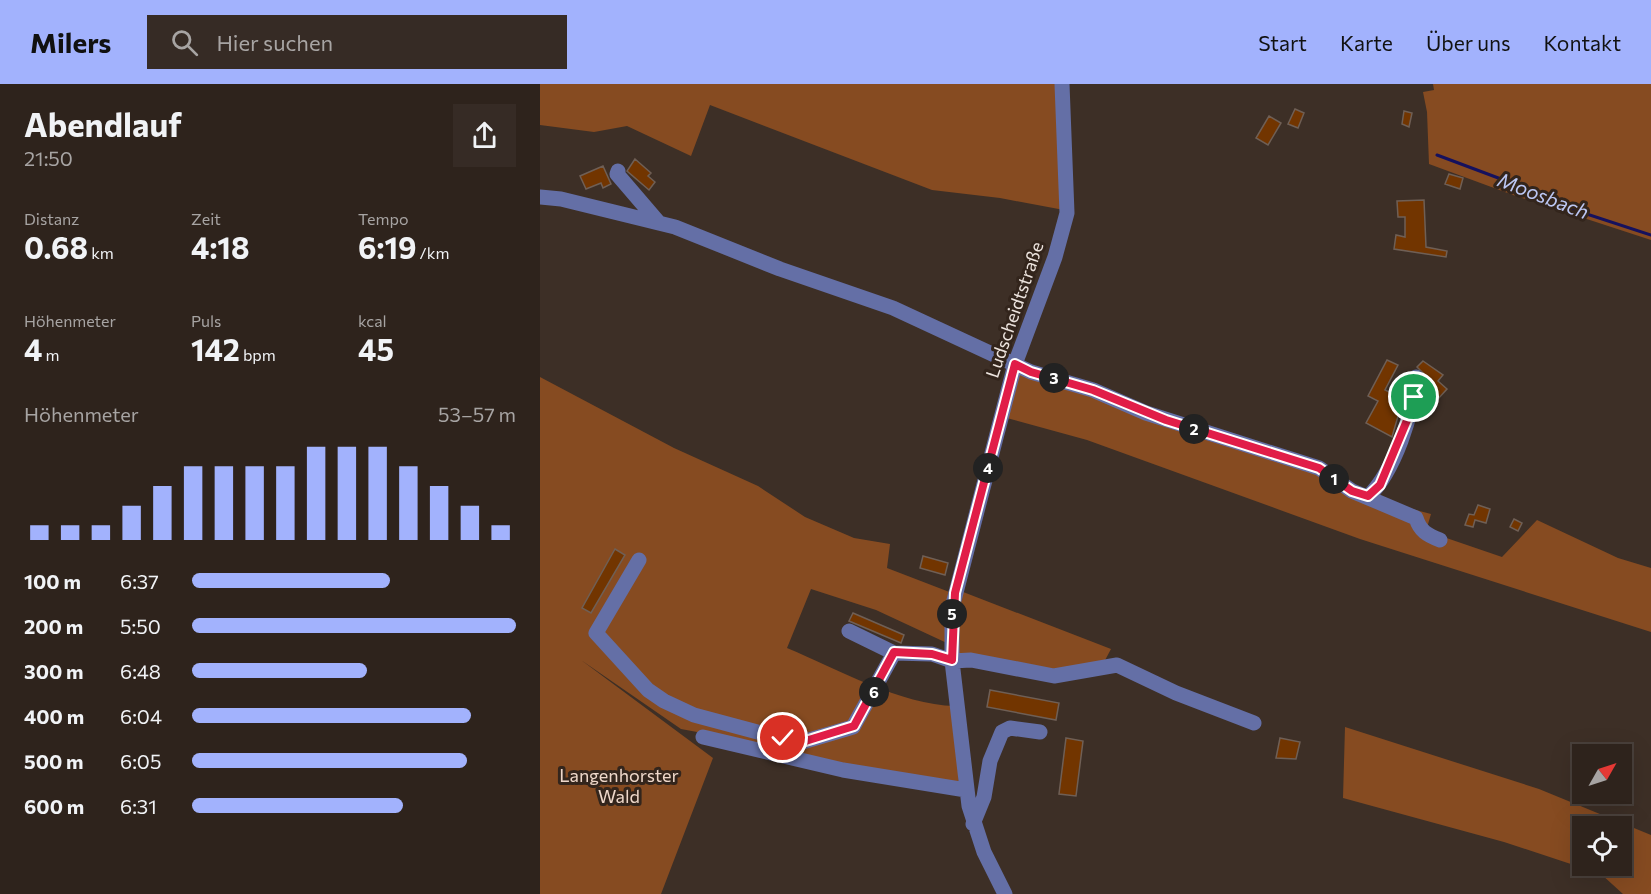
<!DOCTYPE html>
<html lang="de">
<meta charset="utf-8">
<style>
body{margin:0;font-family:Commissioner,sans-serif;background:#362b25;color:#f1f3f6;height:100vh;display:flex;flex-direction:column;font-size:22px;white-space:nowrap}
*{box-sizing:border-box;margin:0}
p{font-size:20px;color:#a7a4a3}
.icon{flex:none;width:33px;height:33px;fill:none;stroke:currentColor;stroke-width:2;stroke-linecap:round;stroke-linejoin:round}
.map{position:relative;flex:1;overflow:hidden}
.panel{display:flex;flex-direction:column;background:#2e231c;width:540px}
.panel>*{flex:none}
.needle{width:39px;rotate:51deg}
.controls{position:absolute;left:1032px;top:660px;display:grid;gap:12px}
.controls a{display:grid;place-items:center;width:60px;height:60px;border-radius:0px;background:#2e231c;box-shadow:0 6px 24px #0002,0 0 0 2px #49403b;font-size:30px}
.pin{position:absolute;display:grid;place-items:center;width:51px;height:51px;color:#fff;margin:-26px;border:3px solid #fff;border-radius:50%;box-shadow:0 2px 6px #0007}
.km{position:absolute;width:30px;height:30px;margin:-15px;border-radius:50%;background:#222;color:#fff;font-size:16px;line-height:30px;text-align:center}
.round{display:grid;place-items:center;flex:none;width:63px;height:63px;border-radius:0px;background:#362b25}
.summary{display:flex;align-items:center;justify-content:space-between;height:102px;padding:0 24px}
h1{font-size:33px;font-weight:700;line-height:45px}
.stats{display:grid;grid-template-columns:repeat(3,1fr);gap:9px;height:102px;padding:6px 24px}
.stats div{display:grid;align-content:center}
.stats b{font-size:30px;font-weight:700}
.stats small{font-size:16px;font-weight:400}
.stats p{font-size:16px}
.chart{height:168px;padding:12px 24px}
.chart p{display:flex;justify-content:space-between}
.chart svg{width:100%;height:108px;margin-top:6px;stroke:#a2b2fd;stroke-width:6}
ul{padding:0 24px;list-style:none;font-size:20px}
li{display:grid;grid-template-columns:96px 72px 1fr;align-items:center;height:45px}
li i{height:15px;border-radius:8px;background:#a2b2fd}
header{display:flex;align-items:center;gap:36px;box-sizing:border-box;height:84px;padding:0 30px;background:#a2b2fd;color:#111}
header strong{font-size:28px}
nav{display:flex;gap:33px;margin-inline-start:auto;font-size:21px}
.search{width:420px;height:54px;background:#362b25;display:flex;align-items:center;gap:15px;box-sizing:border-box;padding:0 21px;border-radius:0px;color:#a7a4a3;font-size:22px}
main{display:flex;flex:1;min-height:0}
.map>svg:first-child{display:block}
.green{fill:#864b21;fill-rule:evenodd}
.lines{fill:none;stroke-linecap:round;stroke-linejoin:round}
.stream{stroke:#15115e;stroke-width:3}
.building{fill:#723500;stroke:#6f5f55;stroke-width:1.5}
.minor{stroke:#646fa6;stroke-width:15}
.route-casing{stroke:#fff;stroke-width:12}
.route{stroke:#e11d48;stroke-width:8}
.labels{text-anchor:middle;stroke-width:6;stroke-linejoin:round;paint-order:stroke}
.street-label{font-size:18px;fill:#ede4de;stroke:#33251c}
.park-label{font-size:18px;fill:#efd8ca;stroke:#33251c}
.water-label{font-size:20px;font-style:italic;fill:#bcc7f3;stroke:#33251c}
</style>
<header>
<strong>Milers</strong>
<div class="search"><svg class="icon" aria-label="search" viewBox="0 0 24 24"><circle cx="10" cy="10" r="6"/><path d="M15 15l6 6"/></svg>Hier suchen</div>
<nav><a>Start</a><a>Karte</a><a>Über uns</a><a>Kontakt</a></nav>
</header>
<main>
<section class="panel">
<div class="summary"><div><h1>Abendlauf</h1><p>21:50</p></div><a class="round"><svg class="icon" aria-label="share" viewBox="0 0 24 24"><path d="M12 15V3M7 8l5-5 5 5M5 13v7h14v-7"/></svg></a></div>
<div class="stats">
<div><p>Distanz</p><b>0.68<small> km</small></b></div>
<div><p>Zeit</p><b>4:18</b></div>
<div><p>Tempo</p><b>6:19<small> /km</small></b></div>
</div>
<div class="stats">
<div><p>Höhenmeter</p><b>4<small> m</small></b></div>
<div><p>Puls</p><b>142<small> bpm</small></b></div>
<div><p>kcal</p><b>45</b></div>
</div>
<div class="chart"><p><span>Höhenmeter</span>53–57 m</p>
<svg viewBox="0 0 160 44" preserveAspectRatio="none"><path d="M5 44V38M15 44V38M25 44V38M35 44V30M45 44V22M55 44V14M65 44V14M75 44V14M85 44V14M95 44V6M105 44V6M115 44V6M125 44V14M135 44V22M145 44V30M155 44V38"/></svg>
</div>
<ul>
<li><b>100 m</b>6:37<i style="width:61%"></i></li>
<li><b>200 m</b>5:50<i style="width:100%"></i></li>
<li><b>300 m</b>6:48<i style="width:54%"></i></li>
<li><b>400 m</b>6:04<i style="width:86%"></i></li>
<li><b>500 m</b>6:05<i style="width:85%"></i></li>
<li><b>600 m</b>6:31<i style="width:65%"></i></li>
</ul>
</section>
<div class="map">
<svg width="1111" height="810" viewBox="0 0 1111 810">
<rect width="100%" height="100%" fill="#3d2f26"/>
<!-- green -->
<path class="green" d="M0,0H517L524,126L460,114L392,106L170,21L151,72L87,42L54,48L0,41Z
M893,0H1111V156L973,111L889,80L887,28L883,8L894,6Z
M475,285L753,379L811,409L891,430L886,447L962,473L997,436L1078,474L1111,484V548L820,455L547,356L463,333Z
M0,293L134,364L218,402L265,433L314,454L350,460L347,484L412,509L409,560L336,526L271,505L247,564C297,585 361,621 415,622L419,701L261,673L200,656L141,645L41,576L173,674L121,810H0Z
M418,506L571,565L563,580L525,590L415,574Z
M805,643L999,705L1111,751V810H1083L1061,790L964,758L803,714ZM1042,742H1082V782H1042Z"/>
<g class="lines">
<!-- stream -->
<path class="stream" d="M897,71L969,98L1001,115L1111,151"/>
</g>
<!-- building -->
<path class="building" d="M755,25L764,29L758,44L748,40Z
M864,27L872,29L869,43L862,40Z
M729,32L741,39L728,61L716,54Z
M95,75L111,89L108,92L115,98L109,106L87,87Z
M63,82L71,100L63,104L61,99L46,105L40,92Z
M909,90L923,94L920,105L905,100Z
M884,116L886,163L907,167L906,173L854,165L856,151L865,153V133H858L857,117Z
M847,276L858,281L845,306L863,315L852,353L826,339L838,317L828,312Z
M883,277L903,291L898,297L907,305L897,316L884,305L886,292L877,283Z
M938,421L950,425L946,439L935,436L933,443L925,441L929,430L934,431Z
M974,435L982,439L978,447L970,443Z
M75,465L85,471L51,529L42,524Z
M383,472L408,479L405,491L380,484Z
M313,529L364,551L361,559L309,537Z
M450,606L519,619L516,636L447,623Z
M526,654L543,657L536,712L519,710Z
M740,654L760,658L756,675L736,674Z"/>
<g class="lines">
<!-- minor -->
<path class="minor" d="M78,87L77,90L119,139
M0,113L21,115L135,143L240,185L353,224L491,288L553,306L606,329L779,384L812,407L876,434C880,447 887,451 900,456
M828,413C855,386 873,330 876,293
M99,476L56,549L108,606L124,617L154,631L259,659L313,643L354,569
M309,547L354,569L392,570L412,577L431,576L514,592L577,581L636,609L714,639
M163,653L303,686L426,706
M433,740L444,713L450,677L462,648L470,644L500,648
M465,810L444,768L429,722L412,577V524L475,280L515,173L527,129L522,0"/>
</g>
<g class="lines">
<defs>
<path id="route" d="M243,654L259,659L314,642L354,568L392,570L412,576L415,509L475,280L491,288L553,306L626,336L779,384L812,407L828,412L840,401L873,322L874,313"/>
</defs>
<!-- route casing -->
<use href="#route" class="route-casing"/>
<!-- route -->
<use href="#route" class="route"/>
</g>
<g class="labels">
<!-- street labels -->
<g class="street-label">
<text transform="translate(475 226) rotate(-71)" y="6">Ludscheidtstraße</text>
</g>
<!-- park labels -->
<g class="park-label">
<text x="79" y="698">Langenhorster<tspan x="79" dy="21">Wald</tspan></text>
</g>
<!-- water labels -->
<g class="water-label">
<text transform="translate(1003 112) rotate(21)" y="7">Moosbach</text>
</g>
</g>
</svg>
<div class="controls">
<a><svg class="needle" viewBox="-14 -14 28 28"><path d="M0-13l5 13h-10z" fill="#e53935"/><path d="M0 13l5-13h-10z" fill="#a7a4a3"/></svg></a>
<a><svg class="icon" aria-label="locate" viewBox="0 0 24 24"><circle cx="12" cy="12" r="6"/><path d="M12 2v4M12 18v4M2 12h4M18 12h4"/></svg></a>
</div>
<div class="pin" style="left:874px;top:313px;background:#1e9e55"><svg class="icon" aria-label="arrive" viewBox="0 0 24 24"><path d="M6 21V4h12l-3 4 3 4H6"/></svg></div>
<div class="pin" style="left:243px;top:654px;background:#d93025"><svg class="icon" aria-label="check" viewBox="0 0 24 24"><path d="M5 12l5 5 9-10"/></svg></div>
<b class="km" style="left:794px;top:395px">1</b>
<b class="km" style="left:654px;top:345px">2</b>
<b class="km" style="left:514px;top:294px">3</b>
<b class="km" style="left:448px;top:384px">4</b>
<b class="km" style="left:412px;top:530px">5</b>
<b class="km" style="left:334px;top:608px">6</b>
</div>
</main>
